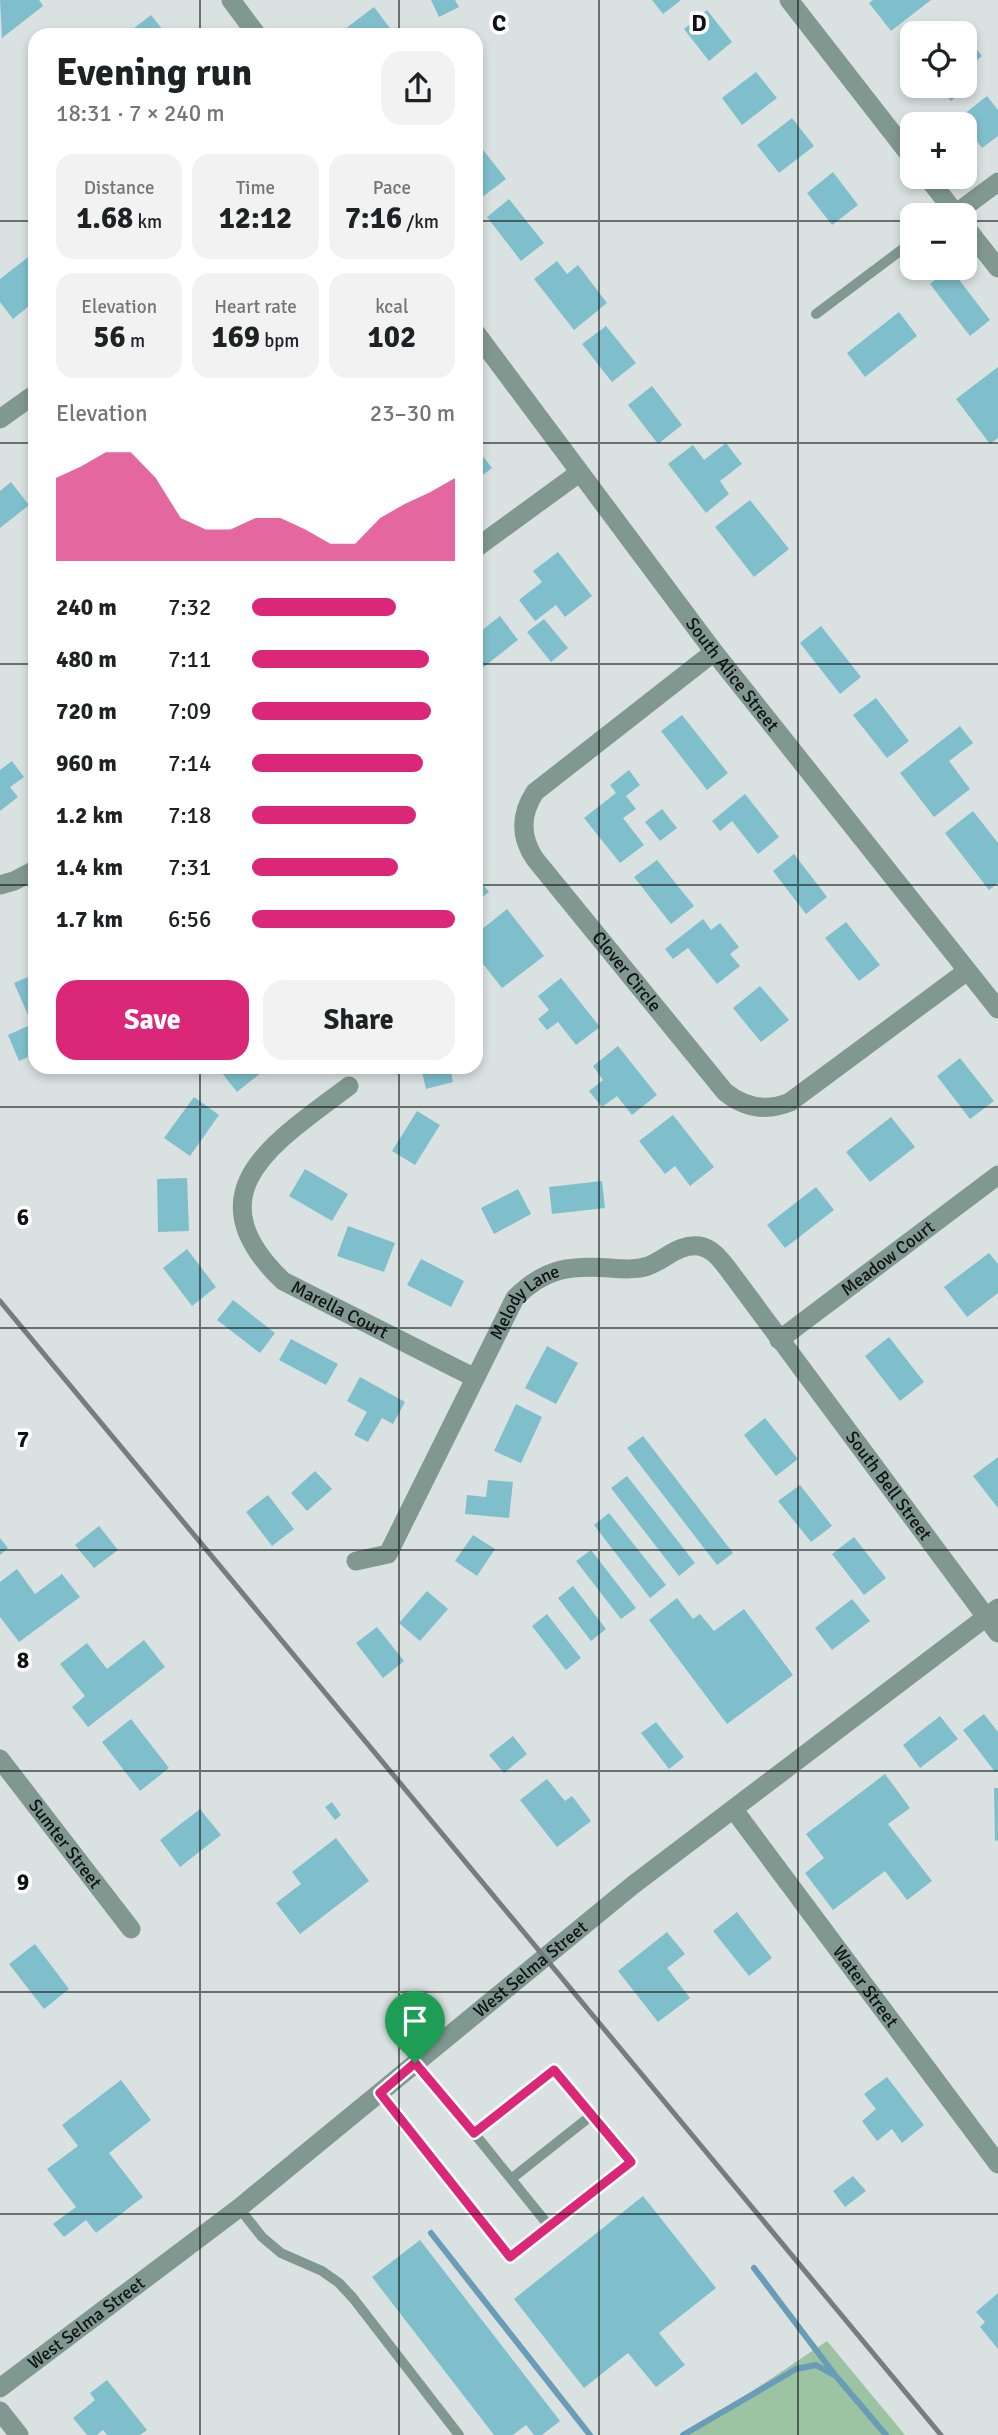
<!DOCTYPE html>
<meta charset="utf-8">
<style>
body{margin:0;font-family:Signika,sans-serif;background:#f2f2f2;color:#202124;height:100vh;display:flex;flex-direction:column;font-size:26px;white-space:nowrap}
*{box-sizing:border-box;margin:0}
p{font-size:23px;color:#757577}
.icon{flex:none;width:38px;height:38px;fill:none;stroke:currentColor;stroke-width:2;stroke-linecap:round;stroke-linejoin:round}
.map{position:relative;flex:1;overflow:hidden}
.panel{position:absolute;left:28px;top:28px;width:455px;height:1046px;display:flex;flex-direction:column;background:#fff;border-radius:21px;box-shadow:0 4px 10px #0003}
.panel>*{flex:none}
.buttons{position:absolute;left:900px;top:21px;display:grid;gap:14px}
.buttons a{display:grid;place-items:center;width:77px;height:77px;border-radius:14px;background:#fff;box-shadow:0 4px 10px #0003;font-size:35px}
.pin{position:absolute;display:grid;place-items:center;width:60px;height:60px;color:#fff;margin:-72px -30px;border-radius:50% 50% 50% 0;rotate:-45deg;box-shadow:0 0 7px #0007}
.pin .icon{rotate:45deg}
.round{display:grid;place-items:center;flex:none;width:74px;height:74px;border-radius:21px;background:#f2f2f2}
.head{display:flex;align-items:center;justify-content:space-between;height:119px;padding:0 28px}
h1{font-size:38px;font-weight:700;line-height:52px}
.metrics{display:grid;grid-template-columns:repeat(3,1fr);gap:10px;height:119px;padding:7px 28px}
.metrics div{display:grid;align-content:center;border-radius:18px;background:#f2f2f2;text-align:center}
.metrics b{font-size:30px;font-weight:700}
.metrics small{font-size:19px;font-weight:400}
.metrics p{font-size:19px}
.chart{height:196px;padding:14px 28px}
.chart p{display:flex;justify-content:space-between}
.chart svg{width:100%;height:126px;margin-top:7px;fill:#db2777;opacity:.7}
.button{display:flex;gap:14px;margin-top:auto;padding:14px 28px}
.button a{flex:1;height:80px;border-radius:21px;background:#db2777;color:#fff;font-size:28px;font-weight:700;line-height:80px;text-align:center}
.button a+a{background:#f2f2f2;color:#202124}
ul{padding:0 28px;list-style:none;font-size:23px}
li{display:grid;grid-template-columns:112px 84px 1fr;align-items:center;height:52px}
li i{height:18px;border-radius:9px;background:#db2777}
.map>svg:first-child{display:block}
.green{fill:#9cc4a2}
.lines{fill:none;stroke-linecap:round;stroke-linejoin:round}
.stream{stroke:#689cb7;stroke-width:6}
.building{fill:#7fbfcc}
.service{stroke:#80988f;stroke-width:10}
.minor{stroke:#80988f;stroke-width:19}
.tertiary{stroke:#80988f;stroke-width:19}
.rail{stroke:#767d7c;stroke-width:5}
.route-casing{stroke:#fff;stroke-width:14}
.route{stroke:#db2777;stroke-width:9}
.grid{fill:none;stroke:#0f1212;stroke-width:2;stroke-opacity:0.55}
.labels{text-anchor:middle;stroke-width:7;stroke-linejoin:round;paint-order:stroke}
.street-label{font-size:18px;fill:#0f1212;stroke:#fff}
.grid-label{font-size:23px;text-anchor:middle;font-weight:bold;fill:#0f1212;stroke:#fff;stroke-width:7;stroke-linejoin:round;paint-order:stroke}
</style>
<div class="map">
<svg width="998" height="2435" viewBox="0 0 998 2435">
<rect width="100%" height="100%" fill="#d9e2e1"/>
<!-- green -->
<path class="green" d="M827,2341L905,2435H687Z"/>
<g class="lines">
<!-- stream -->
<path class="stream" d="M431,2233L590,2435
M754,2268L835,2375L886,2435
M683,2435L796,2369L816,2365L832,2374"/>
</g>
<!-- building -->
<path class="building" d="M0,0H39L43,6L2,38Z
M431,0H455L459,7L439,17Z
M652,0H681L663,14Z
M873,0H931L891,31L869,3Z
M374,7L395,35H343L341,32Z
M707,10L732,42L709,61L684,29Z
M151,15L167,35H133L130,31Z
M936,24L943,33H924Z
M969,39L982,56L964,70V42Z
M756,72L777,98L742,125L722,98Z
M964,79L970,86L951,101L938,86H964Z
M987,96L998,110V136L982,148L959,118Z
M792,118L814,146L779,173L757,145Z
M476,141L506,179L477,201L476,199Z
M833,172L858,205L832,225L807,193Z
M509,199L544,243L521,261L487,217Z
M32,254L35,258V301L13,319L0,302V279Z
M557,261L567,274L578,265L607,303L574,330L534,279Z
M950,268L990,320L970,336L930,284Z
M899,312L917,336L865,377L847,353Z
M606,326L636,363L612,382L582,344Z
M998,367V438L990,444L956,399Z
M652,386L682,425L658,444L628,405Z
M726,443L742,464L720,481L729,494L706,513L668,464L693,445L704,460Z
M476,447L492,468L476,480Z
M35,464V479L28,470Z
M11,482L29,505L0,528V491Z
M750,500L789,549L754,577L715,527Z
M558,552L592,596L565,617L556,605L535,621L519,600L542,582L533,571Z
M500,616L518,640L476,673V635Z
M544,619L568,648L551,662L527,632Z
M821,626L861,677L840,694L800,643Z
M876,698L909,741L887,758L853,715Z
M682,715L728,773L707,790L661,731Z
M960,726L973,743L949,761L970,789L934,817L900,773Z
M12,761L24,777L10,787L18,797L0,811V770Z
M629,770L640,785L626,796L636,809L623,818L644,845L620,863L584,818L616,793L610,785Z
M745,794L779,837L758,854L732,821L720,831L712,821Z
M662,809L677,828L660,841L645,822Z
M973,811L998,843V883L989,890L945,833Z
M794,854L827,897L806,914L773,871Z
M657,860L694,906L671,924L634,877Z
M476,876L489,892L476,902Z
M507,909L544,956L502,988L476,955V934Z
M703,919L711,930L720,923L739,947L730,954L740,966L717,984L688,948L673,959L665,949Z
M846,922L880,965L859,981L825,938Z
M35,974V1054L19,1061L8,1035L32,1024L14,983Z
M561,978L600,1027L576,1045L558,1022L547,1030L538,1019L549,1010L538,996Z
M760,986L789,1020L761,1042L733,1008Z
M618,1046L657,1095L632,1115L617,1096L602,1107L589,1091L603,1080L593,1066Z
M960,1058L994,1101L970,1119L937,1076Z
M218,1068H267L237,1092Z
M421,1068H450L453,1082L426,1089Z
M194,1097L219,1115L190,1156L164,1138Z
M417,1111L440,1125L415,1165L392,1151Z
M673,1115L714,1167L690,1186L675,1166L665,1174L639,1141Z
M891,1117L915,1147L870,1182L846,1152Z
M305,1169L348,1194L332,1221L289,1196Z
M187,1178L189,1231L158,1232L157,1179Z
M602,1181L605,1208L552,1214L549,1187Z
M816,1187L834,1210L785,1248L767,1225Z
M518,1189L531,1214L494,1234L481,1208Z
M348,1226L395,1243L384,1272L337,1256Z
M187,1249L216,1287L192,1306L163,1268Z
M989,1253L998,1264V1293L967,1317L944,1287Z
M421,1259L464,1281L451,1307L407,1285Z
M233,1300L275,1333L260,1353L217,1320Z
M889,1337L924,1382L900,1401L865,1356Z
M291,1339L338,1364L326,1385L279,1360Z
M547,1346L578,1363L556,1404L525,1388Z
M360,1377L405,1402L393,1424L382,1418L368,1442L354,1435L367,1412L347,1401Z
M516,1404L542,1417L521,1463L494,1451Z
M765,1418L798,1459L776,1476L744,1435Z
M643,1436L733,1553L717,1565L627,1448Z
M998,1457V1508L973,1476Z
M315,1471L332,1489L307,1511L291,1493Z
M627,1476L695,1563L679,1576L611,1488Z
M488,1480L513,1482L509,1518L465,1514L467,1495L486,1497Z
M800,1485L832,1526L811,1542L778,1501Z
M268,1495L294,1529L272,1546L246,1512Z
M609,1513L666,1585L650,1598L594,1525Z
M99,1526L118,1550L94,1568L75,1545Z
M473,1535L495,1549L477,1576L455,1561Z
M854,1537L886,1578L864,1595L832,1554Z
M0,1538L8,1548L0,1555Z
M591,1550L636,1608L621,1619L576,1561Z
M17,1569L35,1594L62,1574L80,1597L19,1642L0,1617V1582Z
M573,1586L606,1629L591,1641L558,1598Z
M427,1591L448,1609L420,1641L399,1623Z
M677,1598L693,1619L700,1614L714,1631L744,1609L793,1675L727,1724L649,1620Z
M852,1599L870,1621L832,1650L815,1628Z
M547,1614L581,1658L566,1670L532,1626Z
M377,1627L404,1661L383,1678L356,1643Z
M144,1640L165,1667L88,1727L72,1707L85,1696L60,1664L87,1643L107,1669Z
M984,1714L998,1732V1770L995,1772L963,1730Z
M940,1716L958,1739L920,1768L903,1745Z
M131,1719L169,1768L140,1791L102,1742Z
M656,1722L684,1757L669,1769L641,1733Z
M513,1736L527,1754L504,1773L489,1755Z
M885,1774L910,1808L888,1824L932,1881L907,1900L885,1871L833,1910L805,1873L824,1858L806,1834Z
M547,1779L565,1801L572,1796L591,1821L557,1847L520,1800Z
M994,1788H998V1840L995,1841Z
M332,1802L341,1815L335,1820L325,1807Z
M200,1809L221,1835L180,1867L160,1840Z
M336,1838L369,1881L300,1934L276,1903L301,1884L292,1872Z
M737,1912L772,1958L749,1976L713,1931Z
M667,1932L685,1954L667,1968L690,1998L658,2022L618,1971Z
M35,1944L69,1989L44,2009L9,1964Z
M887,2077L924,2125L902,2143L892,2129L877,2141L862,2121L876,2109L864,2094Z
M121,2080L151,2120L109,2153L143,2197L96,2233L86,2220L64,2237L53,2224L76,2207L47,2169L78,2146L62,2125Z
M853,2176L866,2191L845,2207L833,2191Z
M643,2196L716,2288L659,2333L685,2365L656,2387L628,2353L584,2388L514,2299Z
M420,2240L560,2421L542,2435H534L526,2425L513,2435H494L372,2277Z
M998,2293V2349L980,2327L985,2322L976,2312Z
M107,2380L147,2430L140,2435H107L103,2430L97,2435H87L73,2418L95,2400L90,2393Z"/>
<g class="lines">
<!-- service -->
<path class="service" d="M816,314L912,242
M380,2093L510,2257L631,2162L554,2070L474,2133L415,2063
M474,2133L549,2226
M511,2179L592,2115
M239,2208L262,2237L281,2253L322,2271L339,2283L353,2298L459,2435"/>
<!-- minor -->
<g class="minor">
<path d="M231,0L257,35"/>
<path d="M789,0L912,158"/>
<path d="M927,177L957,215"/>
<path d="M955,214L998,182"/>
<path d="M964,225L998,268"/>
<path id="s1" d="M476,333L714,652L998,1009"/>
<path d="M0,419L35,394"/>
<path d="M476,548L579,473"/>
<path id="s2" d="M714,652L535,792C520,815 520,837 535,859L725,1092C745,1108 766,1112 790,1102L967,971"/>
<path d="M0,885L14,881L35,870"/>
<path id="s3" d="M349,1086C277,1141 189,1191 283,1281L475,1378"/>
<path id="s4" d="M779,1340L998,1175"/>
<path id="s5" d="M356,1561L388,1554L515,1298C545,1268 570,1265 610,1268C623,1269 636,1270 648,1266C666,1259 678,1244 699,1246C712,1248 720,1259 728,1269L998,1633"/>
<path id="s6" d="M0,1759L131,1929"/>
<path id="s7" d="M734,1810L998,2164"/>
<path d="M0,2411L19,2435"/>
</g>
<!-- tertiary -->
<path class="tertiary" id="s8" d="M0,2388L239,2208L633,1885L998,1608"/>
<!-- rail -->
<path class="rail" d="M0,1301L941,2435"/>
</g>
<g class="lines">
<defs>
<path id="route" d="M415,2063L474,2133L554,2070L631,2162L510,2257L380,2093Z"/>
</defs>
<!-- route casing -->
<use href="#route" class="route-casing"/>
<!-- route -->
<use href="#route" class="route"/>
</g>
<!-- grid -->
<path class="grid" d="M200,0V35M399,0V35M599,0V2435M798,0V2435M0,221H35M476,221H912M964,221H998M0,443H35M476,443H998M0,664H35M476,664H998M0,885H35M476,885H998M200,1068V2435M399,1068V2435M0,1107H998M0,1328H998M0,1550H998M0,1771H998M0,1992H998M0,2214H998"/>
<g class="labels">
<!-- street labels -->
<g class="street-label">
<text dy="6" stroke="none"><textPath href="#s1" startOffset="427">South Alice Street</textPath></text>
<text dy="6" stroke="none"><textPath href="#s2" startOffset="444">Clover Circle</textPath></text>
<text dy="6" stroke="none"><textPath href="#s4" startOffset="136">Meadow Court</textPath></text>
<text dy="6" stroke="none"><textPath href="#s5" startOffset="322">Melody Lane</textPath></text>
<text dy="6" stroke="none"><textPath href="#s3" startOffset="317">Marella Court</textPath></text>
<text dy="6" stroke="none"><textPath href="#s5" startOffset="824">South Bell Street</textPath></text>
<text dy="6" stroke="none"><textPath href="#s6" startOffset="107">Sumter Street</textPath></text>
<text dy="6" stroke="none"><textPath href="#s8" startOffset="676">West Selma Street</textPath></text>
<text dy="6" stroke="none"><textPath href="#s7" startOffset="220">Water Street</textPath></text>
<text dy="6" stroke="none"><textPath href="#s8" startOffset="108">West Selma Street</textPath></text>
</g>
</g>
<g class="grid-label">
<text x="499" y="31">C</text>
<text x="699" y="31">D</text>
<text x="23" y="1225">6</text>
<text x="23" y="1447">7</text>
<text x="23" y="1668">8</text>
<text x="23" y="1890">9</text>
</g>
</svg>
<div class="buttons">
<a><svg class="icon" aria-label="locate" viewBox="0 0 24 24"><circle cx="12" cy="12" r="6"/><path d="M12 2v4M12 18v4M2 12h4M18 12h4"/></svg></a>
<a>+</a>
<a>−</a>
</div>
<div class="pin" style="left:415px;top:2063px;background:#1e9e55"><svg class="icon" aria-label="arrive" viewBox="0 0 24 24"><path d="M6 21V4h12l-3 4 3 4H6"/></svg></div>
<section class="panel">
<div class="head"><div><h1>Evening run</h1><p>18:31 · 7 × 240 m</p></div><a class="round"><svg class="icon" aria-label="share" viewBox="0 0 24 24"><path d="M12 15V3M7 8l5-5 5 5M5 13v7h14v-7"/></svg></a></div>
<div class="metrics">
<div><p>Distance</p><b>1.68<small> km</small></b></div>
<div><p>Time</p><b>12:12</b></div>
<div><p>Pace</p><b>7:16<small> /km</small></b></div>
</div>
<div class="metrics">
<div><p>Elevation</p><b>56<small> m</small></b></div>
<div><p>Heart rate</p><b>169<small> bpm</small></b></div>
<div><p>kcal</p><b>102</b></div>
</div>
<div class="chart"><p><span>Elevation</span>23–30 m</p>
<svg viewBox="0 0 160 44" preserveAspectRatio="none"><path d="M0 44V15L10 11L20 6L30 6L40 15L50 29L60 33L70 33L80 29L90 29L100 33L110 38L120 38L130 29L140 24L150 20L160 15V44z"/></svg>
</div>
<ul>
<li><b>240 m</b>7:32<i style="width:71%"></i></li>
<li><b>480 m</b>7:11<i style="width:87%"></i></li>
<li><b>720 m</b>7:09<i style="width:88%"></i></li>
<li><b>960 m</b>7:14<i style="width:84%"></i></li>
<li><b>1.2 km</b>7:18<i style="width:81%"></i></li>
<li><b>1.4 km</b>7:31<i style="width:72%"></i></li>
<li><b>1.7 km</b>6:56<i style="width:100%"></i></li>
</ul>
<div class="button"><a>Save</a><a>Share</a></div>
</section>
</div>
